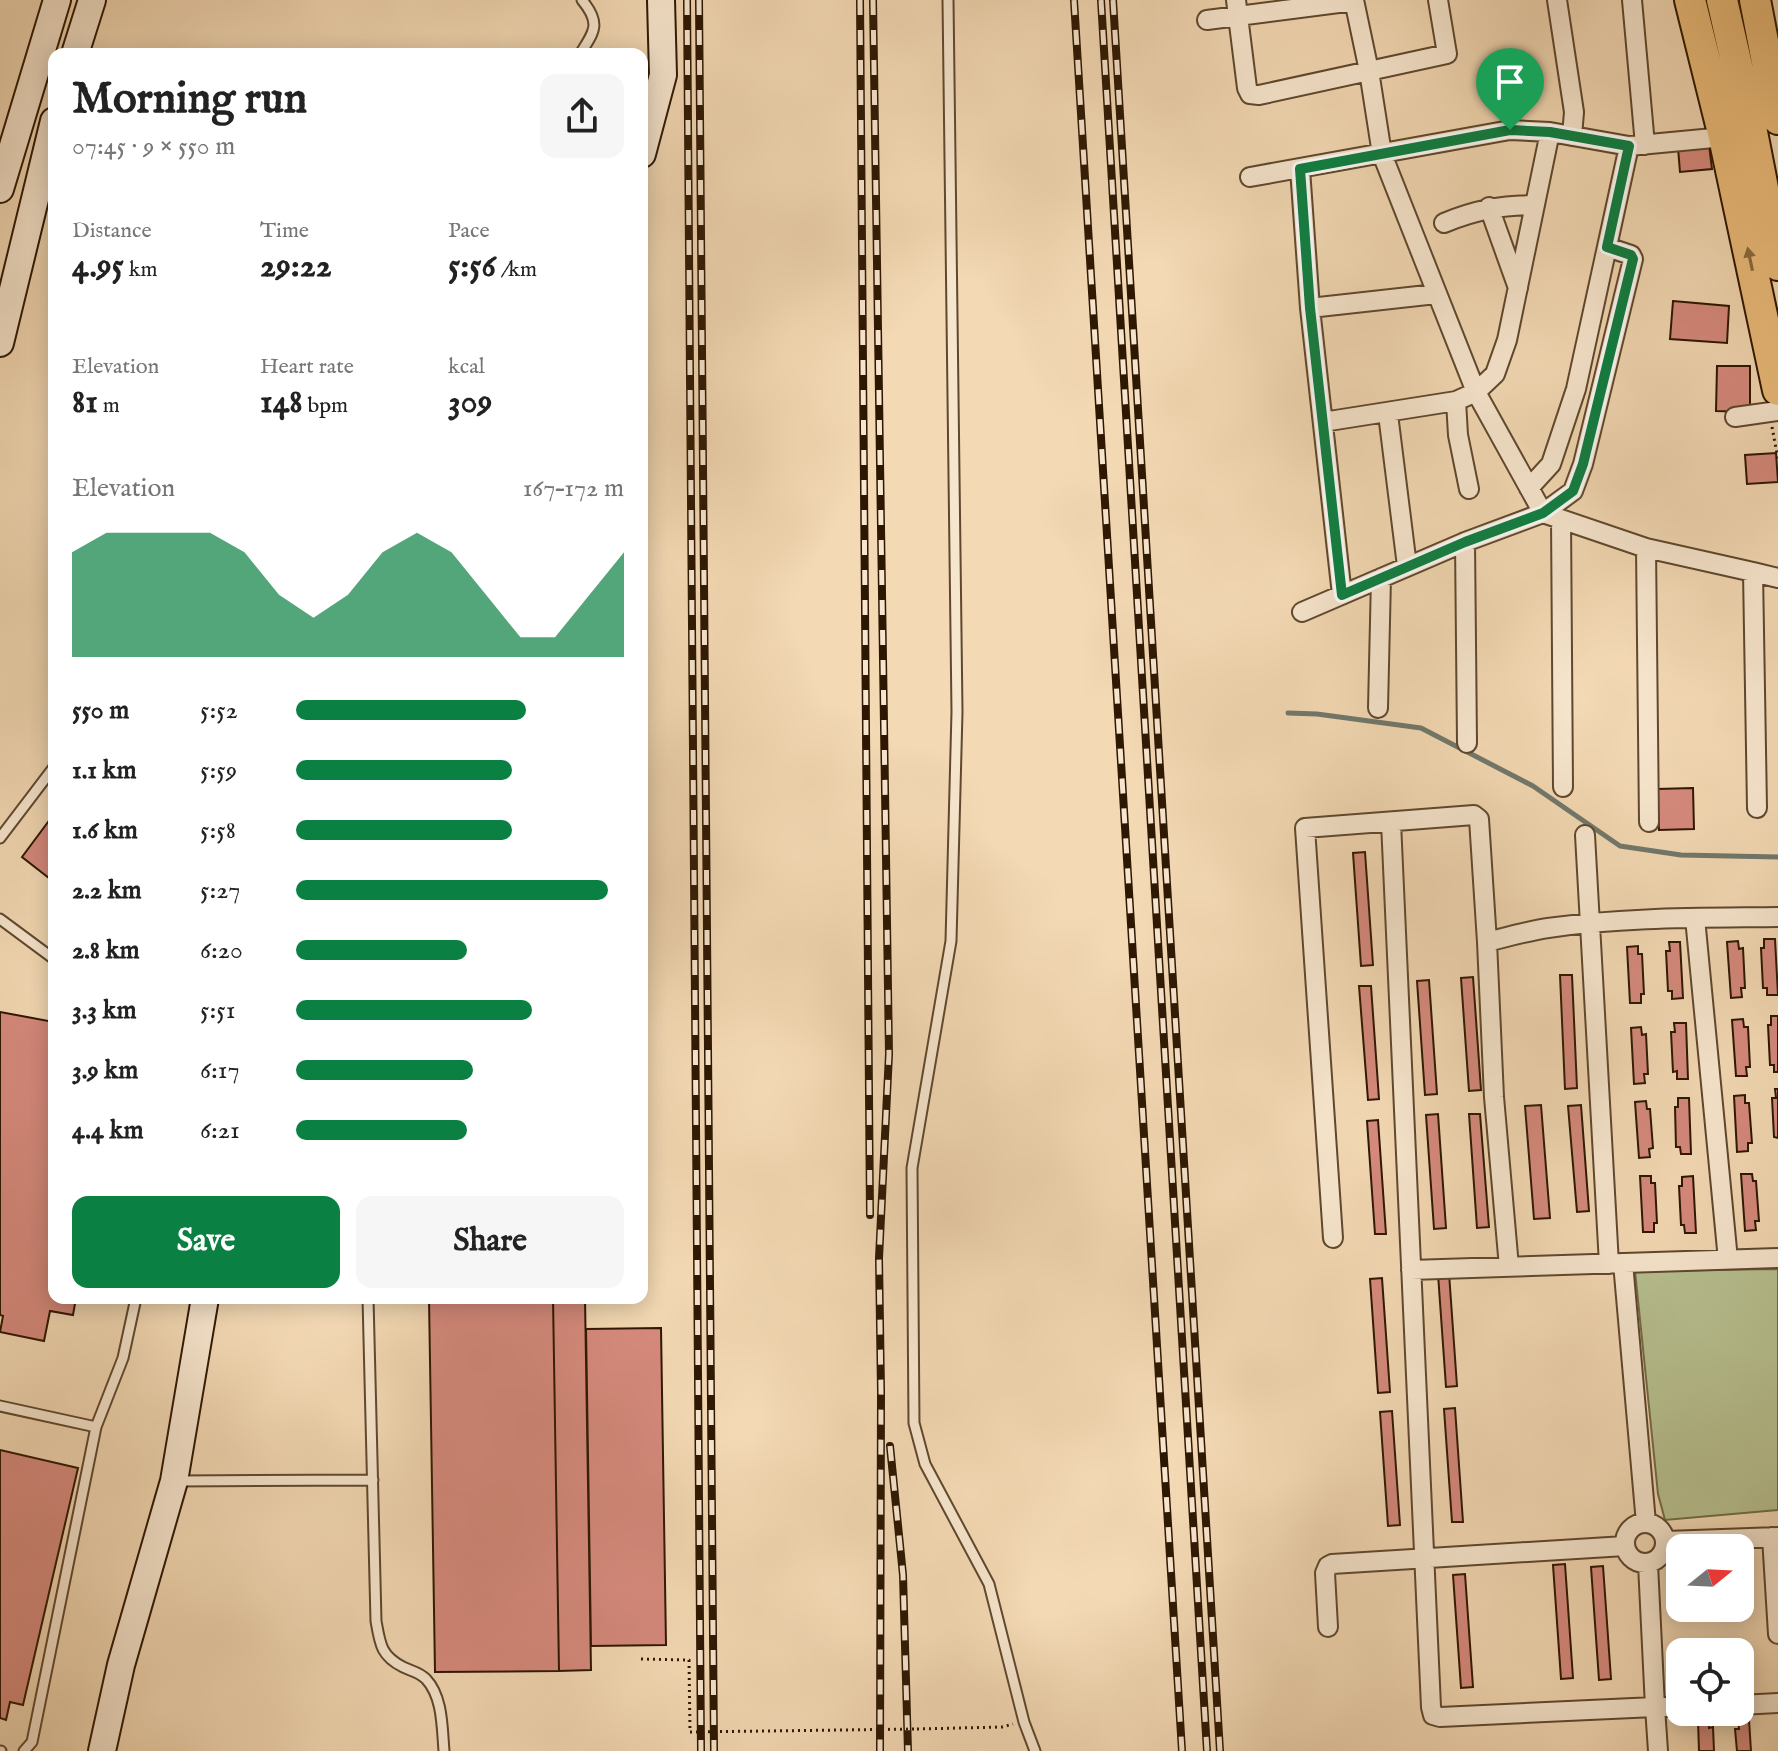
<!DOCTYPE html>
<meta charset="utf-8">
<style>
body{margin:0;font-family:"IM FELL English",serif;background:#f6f6f6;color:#222;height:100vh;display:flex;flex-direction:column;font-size:30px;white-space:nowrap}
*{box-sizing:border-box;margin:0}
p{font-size:26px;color:#767676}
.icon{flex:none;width:44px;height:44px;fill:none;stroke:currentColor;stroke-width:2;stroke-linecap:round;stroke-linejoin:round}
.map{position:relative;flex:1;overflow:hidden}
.drawer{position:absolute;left:48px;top:48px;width:600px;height:1256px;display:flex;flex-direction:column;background:#fff;border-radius:16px;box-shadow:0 4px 20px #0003}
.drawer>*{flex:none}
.needle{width:52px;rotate:72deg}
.tools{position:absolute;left:1666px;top:1534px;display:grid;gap:16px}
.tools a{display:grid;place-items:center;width:88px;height:88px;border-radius:16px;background:#fff;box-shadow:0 4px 20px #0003;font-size:40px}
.pin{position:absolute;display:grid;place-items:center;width:68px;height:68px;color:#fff;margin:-82px -34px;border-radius:50% 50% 50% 0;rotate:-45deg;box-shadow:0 0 8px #0007}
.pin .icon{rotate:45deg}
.round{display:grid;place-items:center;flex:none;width:84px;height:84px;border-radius:16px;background:#f6f6f6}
.overview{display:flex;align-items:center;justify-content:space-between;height:136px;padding:0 24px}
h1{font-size:44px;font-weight:800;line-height:60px}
.stats{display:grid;grid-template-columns:repeat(3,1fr);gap:12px;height:136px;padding:8px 24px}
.stats div{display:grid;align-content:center}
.stats b{font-size:34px;font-weight:800}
.stats small{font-size:22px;font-weight:400}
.stats p{font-size:22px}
.chart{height:224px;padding:16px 24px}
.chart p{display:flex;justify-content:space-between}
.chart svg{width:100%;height:144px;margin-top:8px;fill:#0b8043;opacity:.7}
.action{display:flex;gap:16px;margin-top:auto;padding:16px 24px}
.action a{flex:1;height:92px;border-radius:16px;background:#0b8043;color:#fff;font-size:32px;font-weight:800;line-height:92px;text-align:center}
.action a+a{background:#f6f6f6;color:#222}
ul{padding:0 24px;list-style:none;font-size:26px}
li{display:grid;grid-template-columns:128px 96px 1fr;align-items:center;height:60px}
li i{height:20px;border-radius:10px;background:#0b8043}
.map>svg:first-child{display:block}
.green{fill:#b7c090;stroke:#726c49;stroke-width:2}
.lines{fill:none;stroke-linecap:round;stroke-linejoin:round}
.stream{stroke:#71786c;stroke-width:5}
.building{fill:#d68a7d;stroke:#2e1702;stroke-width:2}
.lane-casing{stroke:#5f482e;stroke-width:13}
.street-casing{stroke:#5f482e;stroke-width:22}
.secondary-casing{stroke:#2e1702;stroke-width:30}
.primary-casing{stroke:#2e1702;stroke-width:34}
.path{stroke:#2e1702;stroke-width:3;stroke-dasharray:2 4;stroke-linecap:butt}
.lane{stroke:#f7e6ce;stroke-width:9}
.street{stroke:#f7e6ce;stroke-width:18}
.secondary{stroke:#f7e6ce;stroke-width:26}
.primary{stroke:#eabc7a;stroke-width:30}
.rail-casing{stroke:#2e1702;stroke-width:8}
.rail{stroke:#f7e6ce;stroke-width:5;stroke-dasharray:15;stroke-linecap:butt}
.path-bridge{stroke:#2e1702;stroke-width:3;stroke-dasharray:2 4;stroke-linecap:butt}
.oneway{fill:#8c6a3e}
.route-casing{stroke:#fff;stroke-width:16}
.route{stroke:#0b8043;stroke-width:10}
</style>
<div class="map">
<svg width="1778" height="1751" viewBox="0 0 1778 1751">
<rect width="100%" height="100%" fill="#f3d9b4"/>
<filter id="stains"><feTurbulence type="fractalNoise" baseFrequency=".0025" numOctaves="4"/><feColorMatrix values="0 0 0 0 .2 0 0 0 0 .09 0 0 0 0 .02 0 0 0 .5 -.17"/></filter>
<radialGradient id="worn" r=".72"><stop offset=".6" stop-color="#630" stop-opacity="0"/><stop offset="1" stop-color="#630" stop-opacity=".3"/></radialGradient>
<!-- green -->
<path class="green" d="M1778,1269V1510L1665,1520L1658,1494L1635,1271Z"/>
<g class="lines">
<!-- stream -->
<path class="stream" d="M1288,713L1317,714L1421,728L1533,786L1620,846L1681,855L1778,857"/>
</g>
<!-- building -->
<path class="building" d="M1709,145L1712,169L1680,172L1678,148Z
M1673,301L1729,306L1727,343L1670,339Z
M1717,366H1750V412L1716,411Z
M1776,453L1778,482L1747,484L1745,455Z
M1693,788L1694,829L1659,830L1657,789Z
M54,814V882L22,857Z
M1365,852L1373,965L1361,966L1353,853Z
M1764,939H1775L1778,995H1767V988H1763L1761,948H1764Z
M1738,941L1739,949L1743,948L1745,988H1741L1742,997L1731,998L1727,942Z
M1669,942H1680L1683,998L1672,999V991H1668L1666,951H1670Z
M1638,946V954H1642L1644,994H1641V1003H1630L1627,947Z
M1560,975H1572L1577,1088L1565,1089Z
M1473,977L1481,1090L1469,1091L1461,978Z
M1429,980L1437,1094L1425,1095L1417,981Z
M1359,986H1371L1379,1099L1368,1100Z
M0,1012L54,1022V1298H76L73,1315L50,1311L44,1341L0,1332L3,1316L0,1315Z
M1771,1016H1778V1072H1774V1065H1770L1768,1025H1771Z
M1743,1019L1744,1027H1748L1750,1067H1746L1747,1076H1736L1732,1020Z
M1674,1023H1686L1688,1079H1677V1071L1673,1072L1671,1032H1675Z
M1641,1027L1642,1035L1646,1034L1648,1074H1644L1645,1083L1634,1084L1631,1028Z
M1775,1089H1778V1138L1774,1137L1772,1098H1776Z
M1745,1095V1103H1749L1752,1143H1748V1151L1737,1152L1734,1096Z
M1678,1098H1689L1691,1154H1681L1680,1147H1676L1675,1107H1678Z
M1646,1101L1647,1109H1650L1653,1148L1649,1149L1650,1157L1639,1158L1635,1102Z
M1541,1105L1550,1218L1534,1219L1525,1106Z
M1581,1105L1589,1211L1577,1212L1568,1106Z
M1438,1114L1446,1228L1434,1229L1426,1115Z
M1469,1114H1480L1489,1227L1477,1228Z
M1378,1120L1386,1234H1375L1367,1121Z
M1741,1174H1752L1753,1181H1756L1759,1221H1755L1756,1230L1745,1231Z
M1640,1176H1651V1183H1655L1657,1223H1654V1232H1643Z
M1693,1176L1696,1233H1685L1684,1225H1681L1679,1186H1682V1177Z
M1449,1273L1457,1386L1446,1387L1438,1274Z
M1382,1278L1390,1392L1378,1393L1370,1279Z
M429,1298H553L559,1671L435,1672Z
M553,1298H585L591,1670L559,1671Z
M661,1328L666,1645L591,1646L586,1329Z
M1455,1408L1463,1522H1452L1444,1409Z
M1392,1411L1400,1525L1388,1526L1380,1412Z
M0,1450L78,1468L23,1705L10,1702L6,1720L0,1718Z
M1565,1564L1573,1678L1561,1679L1553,1565Z
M1603,1566L1611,1679L1599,1680L1591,1567Z
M1465,1574L1473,1687L1461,1688L1453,1575Z
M1709,1720V1728L1713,1727L1714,1751H1699L1698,1721Z
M1738,1720H1749L1751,1751H1737L1735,1729H1739Z"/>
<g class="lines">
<defs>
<path id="lane" d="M948,0L957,712L951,941L912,1168L914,1423L925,1464L989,1584L1024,1722L1035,1751
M580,54C595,31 601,23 582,0
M0,838L54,767
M0,919L54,959
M368,1298L376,1621C380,1644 381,1656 403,1667C411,1671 419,1672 426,1679C443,1697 442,1728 444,1751
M0,1406L96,1427
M177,1481L373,1480
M0,1751H1
M24,1751L32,1742L96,1427L123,1358L136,1298"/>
<path id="street" d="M1236,0L1247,88L1250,94L1259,95L1447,54L1438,0
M1354,0L1369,71L1382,154L1476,392L1543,513L1646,548L1753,572L1757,808
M1557,0L1574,112L1572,136
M1632,0L1645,145
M1207,20L1354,1
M1300,169L1310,308L1342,595
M1250,177L1510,130L1550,132L1629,146L1724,137
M1489,207L1518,288
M1444,223C1475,210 1502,205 1535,205
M1310,308L1436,294
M1456,401L1458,435L1469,489
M1388,414L1407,566
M1735,417L1778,411
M1323,422L1456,401L1476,392L1495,374L1507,340L1550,132
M1529,488L1551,464L1576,389L1629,146
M1561,519L1563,787
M1465,542L1467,743
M1646,548L1649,822
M1753,572L1778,578
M1302,612L1465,542L1543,513L1573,491L1583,464L1633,259L1631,255L1607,247
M1378,708L1381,578
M1391,822L1431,1707L1433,1715L1440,1717L1655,1707L1658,1751
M1585,835L1609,1264
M1695,918L1728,1260
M1487,942C1507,937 1528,931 1548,928C1624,917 1702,918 1778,917
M1333,1238L1305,828L1474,815L1479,819L1487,942L1494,1097L1509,1267
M1623,1263L1646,1523
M1411,1270L1778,1258
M1625 1543a20 20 0 1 1 40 0a20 20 0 1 1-40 0Z
M1772,1537L1778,1634
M1666,1541L1778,1537
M1648,1564L1655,1707H1680
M1328,1627L1325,1573L1328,1566L1332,1564L1625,1546
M1740,1705L1778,1703"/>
<path id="secondary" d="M75,54L92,0
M642,154L663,75L661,0
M0,189L57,0
M0,343L54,121
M102,1751L121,1665L174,1481L205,1298"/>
<path id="primary" d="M1690,0L1724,137L1778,390
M1722,0L1751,127L1778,265
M1755,0L1778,119"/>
</defs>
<!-- lane casing -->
<use href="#lane" class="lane-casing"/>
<!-- street casing -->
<use href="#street" class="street-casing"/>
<!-- secondary casing -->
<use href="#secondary" class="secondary-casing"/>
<!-- primary casing -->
<use href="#primary" class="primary-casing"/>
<!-- path -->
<path class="path" d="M1772,427L1778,459
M641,1659L689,1660L690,1732
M917,1729L1002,1727L1013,1724"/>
<!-- lane -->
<use href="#lane" class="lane"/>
<!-- street -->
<use href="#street" class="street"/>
<!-- secondary -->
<use href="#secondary" class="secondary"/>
<!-- primary -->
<use href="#primary" class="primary"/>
<defs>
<path id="rail" d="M687,0L701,1751
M699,0L714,1751
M860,0L870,1215
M873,0L889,1054L879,1258L881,1391L880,1751
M1074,0L1182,1751
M1101,0L1207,1751
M1113,0L1220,1751
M890,1446L903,1575L908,1751"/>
</defs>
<!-- rail casing -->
<use href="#rail" class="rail-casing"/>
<!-- rail -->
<use href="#rail" class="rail"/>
<!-- path-bridge -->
<path class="path-bridge" d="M690,1732L917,1729"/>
</g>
<!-- one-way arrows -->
<defs><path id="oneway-solid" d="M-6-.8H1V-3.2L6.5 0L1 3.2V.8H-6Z" transform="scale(2)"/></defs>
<use class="oneway" href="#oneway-solid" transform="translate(1750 259) rotate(-102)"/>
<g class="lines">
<defs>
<path id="route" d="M1510,130L1550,132L1629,146L1607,247L1631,255L1633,259L1583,464L1573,491L1543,513L1465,542L1342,595L1310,308L1300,169Z"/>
</defs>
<!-- route casing -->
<use href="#route" class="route-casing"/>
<!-- route -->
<use href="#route" class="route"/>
</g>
<rect width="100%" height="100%" filter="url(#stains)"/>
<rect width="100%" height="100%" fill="url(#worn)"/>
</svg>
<div class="tools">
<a><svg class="needle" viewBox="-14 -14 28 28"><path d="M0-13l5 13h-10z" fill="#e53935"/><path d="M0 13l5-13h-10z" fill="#767676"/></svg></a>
<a><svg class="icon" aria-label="locate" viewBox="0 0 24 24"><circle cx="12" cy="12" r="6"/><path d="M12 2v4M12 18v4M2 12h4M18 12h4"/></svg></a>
</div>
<div class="pin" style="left:1510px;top:130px;background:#1e9e55"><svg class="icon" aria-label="arrive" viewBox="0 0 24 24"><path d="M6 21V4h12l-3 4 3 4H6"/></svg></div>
<section class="drawer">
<div class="overview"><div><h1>Morning run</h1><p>07:45 · 9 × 550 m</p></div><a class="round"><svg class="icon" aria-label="share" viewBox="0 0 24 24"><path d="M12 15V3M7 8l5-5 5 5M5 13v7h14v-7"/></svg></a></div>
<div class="stats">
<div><p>Distance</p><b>4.95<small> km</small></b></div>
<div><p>Time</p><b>29:22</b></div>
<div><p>Pace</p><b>5:56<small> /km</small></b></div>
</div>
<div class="stats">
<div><p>Elevation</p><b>81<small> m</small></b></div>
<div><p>Heart rate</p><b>148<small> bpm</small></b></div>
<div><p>kcal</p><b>309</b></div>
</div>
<div class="chart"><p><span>Elevation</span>167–172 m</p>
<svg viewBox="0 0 160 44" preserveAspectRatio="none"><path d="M0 44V12L10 6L20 6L30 6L40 6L50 12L60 25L70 32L80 25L90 12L100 6L110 12L120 25L130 38L140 38L150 25L160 12V44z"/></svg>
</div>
<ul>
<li><b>550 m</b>5:52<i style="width:70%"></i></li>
<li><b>1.1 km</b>5:59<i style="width:66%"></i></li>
<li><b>1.6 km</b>5:58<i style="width:66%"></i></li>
<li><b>2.2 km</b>5:27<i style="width:95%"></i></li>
<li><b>2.8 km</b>6:20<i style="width:52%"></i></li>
<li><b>3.3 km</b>5:51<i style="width:72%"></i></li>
<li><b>3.9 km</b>6:17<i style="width:54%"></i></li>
<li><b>4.4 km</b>6:21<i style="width:52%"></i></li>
</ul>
<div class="action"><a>Save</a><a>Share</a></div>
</section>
</div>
